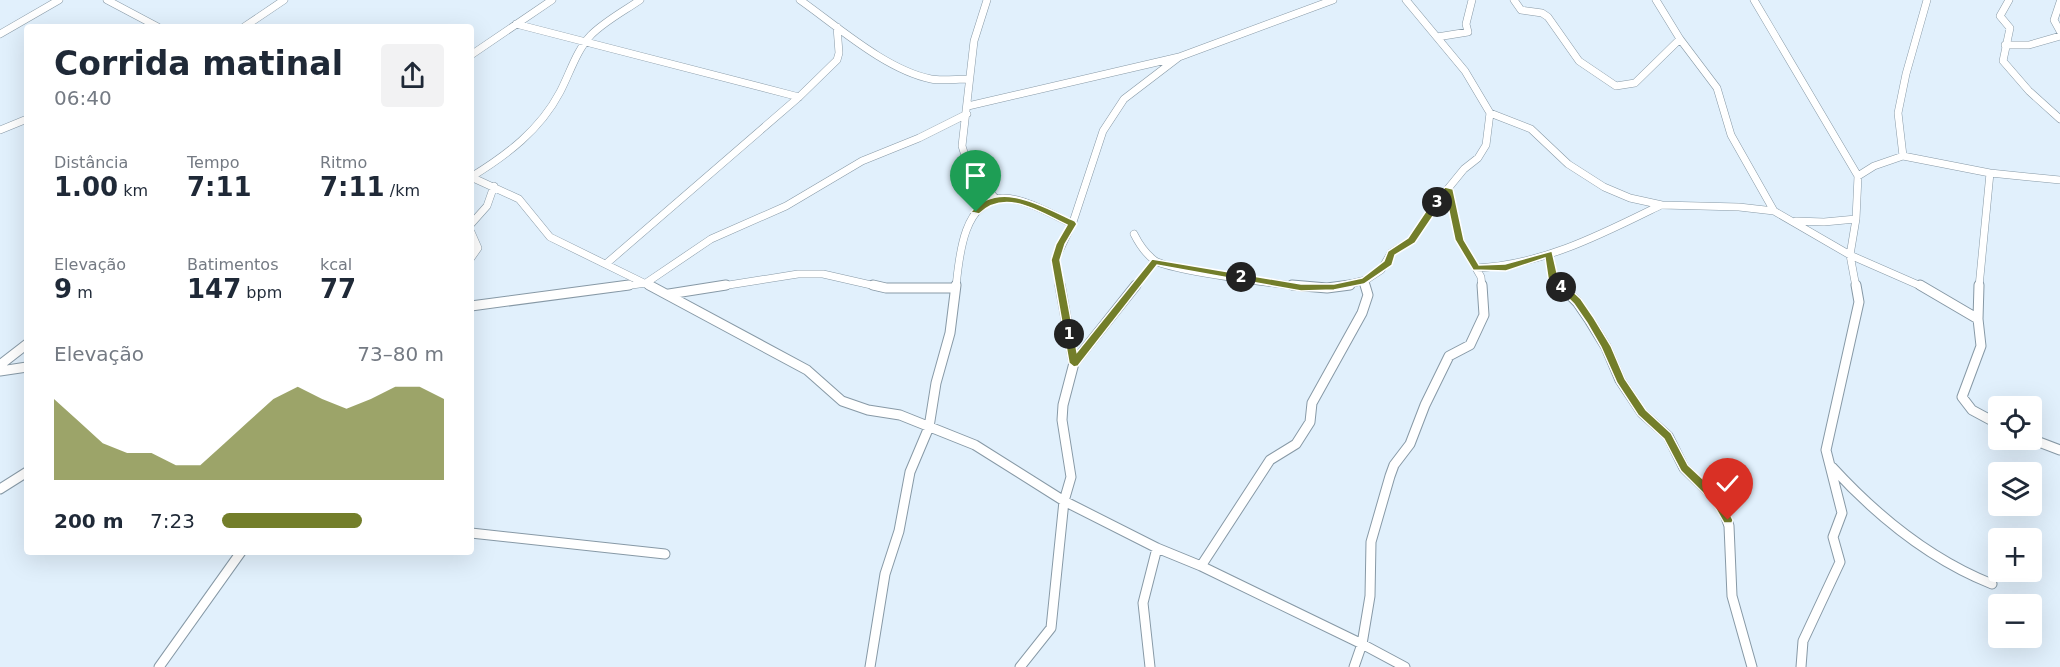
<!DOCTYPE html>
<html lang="pt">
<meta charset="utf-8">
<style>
body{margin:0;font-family:"DejaVu Sans",sans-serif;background:#f2f2f3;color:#1f2937;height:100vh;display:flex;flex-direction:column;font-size:22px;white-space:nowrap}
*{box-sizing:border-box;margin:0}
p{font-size:20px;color:#747a83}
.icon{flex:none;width:33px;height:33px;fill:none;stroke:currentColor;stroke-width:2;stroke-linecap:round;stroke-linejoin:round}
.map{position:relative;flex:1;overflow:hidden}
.side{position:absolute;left:24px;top:24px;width:450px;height:531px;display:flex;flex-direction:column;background:#fff;border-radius:6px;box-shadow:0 6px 24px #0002}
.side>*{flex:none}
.buttons{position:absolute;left:1988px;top:396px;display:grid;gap:12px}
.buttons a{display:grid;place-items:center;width:54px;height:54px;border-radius:6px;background:#fff;box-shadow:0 6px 24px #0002;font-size:30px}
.pin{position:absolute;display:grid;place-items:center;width:51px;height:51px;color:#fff;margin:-62px -26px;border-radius:50% 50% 50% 0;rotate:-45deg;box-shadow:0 0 6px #0007}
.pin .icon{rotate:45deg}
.km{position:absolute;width:30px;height:30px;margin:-15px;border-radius:50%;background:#222;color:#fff;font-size:16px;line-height:30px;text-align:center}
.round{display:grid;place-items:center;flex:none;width:63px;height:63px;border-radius:6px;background:#f2f2f3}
.head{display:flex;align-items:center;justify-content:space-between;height:102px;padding:0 30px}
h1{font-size:33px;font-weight:700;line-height:45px}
.figures{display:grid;grid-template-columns:repeat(3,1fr);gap:9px;height:102px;padding:6px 30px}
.figures div{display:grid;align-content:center}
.figures b{font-size:26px;font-weight:700}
.figures small{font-size:16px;font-weight:400}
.figures p{font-size:16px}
.chart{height:168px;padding:12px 30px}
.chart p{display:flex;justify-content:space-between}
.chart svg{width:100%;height:108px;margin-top:6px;fill:#737e2a;opacity:.7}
ul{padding:0 30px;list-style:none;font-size:20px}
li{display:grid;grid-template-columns:96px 72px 1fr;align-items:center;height:45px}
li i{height:15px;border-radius:8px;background:#737e2a}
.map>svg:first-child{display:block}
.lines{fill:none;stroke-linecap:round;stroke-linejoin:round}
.minor-far1-casing{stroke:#8799a6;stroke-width:8}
.minor-casing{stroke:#8799a6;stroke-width:11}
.minor-far1{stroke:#fff;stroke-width:7}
.minor{stroke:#fff;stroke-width:9}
.route{fill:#737e2a;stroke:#fff;stroke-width:1.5}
</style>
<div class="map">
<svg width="2060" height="667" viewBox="0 0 2060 667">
<rect width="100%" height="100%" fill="#e1f0fc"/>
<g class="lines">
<defs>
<path id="minor-far1" d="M107,0L158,27
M800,0C837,26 886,70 931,79C942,81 956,79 968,79
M987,0L974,41L962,146L969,168L996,199
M1514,0L1521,10L1542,13L1548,17L1579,61L1616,86L1635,83L1680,39
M1656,0L1680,39L1717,88L1731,135L1774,211
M1754,0L1858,176L1856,219L1850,255L1856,287
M2009,0L2000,16L2010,28L2003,61L2029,91L2060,119
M2060,2L2054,20L2060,31
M516,24L799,97
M244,27L284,0
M0,34L59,0
M1437,37L1468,32L1466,24L1472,0
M2005,45H2029L2060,36
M471,55L552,0
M968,106L1179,57L1333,0
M1490,113L1531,129L1568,164L1604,187L1630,198L1662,205L1739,207L1774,211L1850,255L1923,287
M0,130L27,119
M1903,156L1898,113L1906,74L1927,0
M1858,176L1874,166L1903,156L1990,173L2060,180
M471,177L519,199L550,237L652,287
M471,177C507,155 540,130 560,92C570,73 576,51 591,35C605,21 624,11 640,0
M1448,189L1460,240L1481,277L1482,287
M1796,221L1824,222L1856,219
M471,224L487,206L494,186
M471,232L478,248L471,258
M1134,234C1139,244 1145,253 1154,260C1169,271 1279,284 1304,287
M1549,254L1553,278L1562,287
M607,263L799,97L837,60L839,53L837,27
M1476,268C1543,265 1602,234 1661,205
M1364,281L1366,287
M618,287L646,283L711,239L786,206L862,161L919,138L967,114
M716,287L798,274H823L880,287
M956,287C959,258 963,201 1002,198C1022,197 1054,215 1072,224
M1060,287L1055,260L1073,222L1103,131L1124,99L1179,57
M1135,287L1155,261
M1337,287L1366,280L1381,270L1391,253L1412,240L1433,207L1464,169L1478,158L1486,145L1490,113L1465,71L1406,0
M1979,287L1990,173"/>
<path id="minor" d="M649,285L807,370L842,401L868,410L900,415L975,445L1064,501L1157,548L1201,566L1362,644L1405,667
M873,285L886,288H954
M1292,285L1327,288L1350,285
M1560,285L1577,302L1590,321L1606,347L1620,380L1642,413L1668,436L1684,468L1716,499L1724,511L1729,526L1732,596L1752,667
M1920,285L1978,319
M1979,285L1978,319L1981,346L1962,397L1972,410L1998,424
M669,294L726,285
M471,306L629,285
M1074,363L1136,285
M0,365L27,344
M0,371L27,367
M2031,439L2060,450
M1832,467C1877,516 1929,559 1992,584
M0,489L27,472
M471,533L665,554
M1201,566L1270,460L1296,444L1310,422L1312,403L1362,313L1368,295L1365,285
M159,667L241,552
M870,667L885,574L899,531L910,472L929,427L936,383L950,333L956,285
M1020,667L1051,628L1064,501L1071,477L1062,420L1063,405L1074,363L1060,285
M1150,667L1143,603L1157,548
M1354,667L1362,644L1370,596L1371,542L1390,476L1394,465L1410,444L1425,405L1449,356L1470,345L1484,315L1482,285
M1801,667L1803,641L1840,562L1833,537L1842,513L1826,450L1859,302L1856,285"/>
</defs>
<!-- minor-far1 casing -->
<use href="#minor-far1" class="minor-far1-casing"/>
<!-- minor casing -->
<use href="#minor" class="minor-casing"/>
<!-- minor-far1 -->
<use href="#minor-far1" class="minor-far1"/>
<!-- minor -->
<use href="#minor" class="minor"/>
</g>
<!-- route -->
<path class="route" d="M1445,187L1453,189L1464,240L1479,265L1505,264L1552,251L1558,277L1581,299L1594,318L1611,346L1625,379L1646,410L1671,433L1688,465L1720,495L1733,520L1732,523H1724L1712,502L1681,471L1664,439L1638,415L1617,383L1601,347L1587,323L1574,304L1548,278L1545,258L1506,271L1473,270L1455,240L1446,197L1415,243L1395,255L1392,265L1364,284L1334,290L1301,291L1157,265L1078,366L1074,367L1069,363L1051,260L1056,244L1067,225C1040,212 1005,188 979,214L971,212C999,178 1045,208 1075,221L1077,224L1065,244L1060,260L1077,352L1152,259L1301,284H1334L1362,278L1384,261L1388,251L1408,238L1430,205Z"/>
</svg>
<div class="buttons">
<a><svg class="icon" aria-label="locate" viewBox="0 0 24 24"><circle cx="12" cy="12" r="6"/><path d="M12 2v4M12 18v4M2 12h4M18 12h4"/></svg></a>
<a><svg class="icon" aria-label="layers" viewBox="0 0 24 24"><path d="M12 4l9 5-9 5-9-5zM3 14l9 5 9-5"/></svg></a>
<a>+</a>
<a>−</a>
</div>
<div class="pin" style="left:976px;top:212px;background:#1e9e55"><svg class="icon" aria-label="arrive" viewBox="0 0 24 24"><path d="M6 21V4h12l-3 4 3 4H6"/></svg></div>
<div class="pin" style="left:1728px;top:520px;background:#d93025"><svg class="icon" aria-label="check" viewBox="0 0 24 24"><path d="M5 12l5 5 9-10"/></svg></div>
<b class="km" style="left:1069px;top:334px">1</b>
<b class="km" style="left:1241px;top:277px">2</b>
<b class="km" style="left:1437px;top:202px">3</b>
<b class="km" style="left:1561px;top:287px">4</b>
<section class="side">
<div class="head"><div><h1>Corrida matinal</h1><p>06:40</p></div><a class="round"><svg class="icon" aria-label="share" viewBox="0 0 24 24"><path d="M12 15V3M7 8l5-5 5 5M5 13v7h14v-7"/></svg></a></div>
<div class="figures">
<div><p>Distância</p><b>1.00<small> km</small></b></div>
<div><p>Tempo</p><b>7:11</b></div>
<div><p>Ritmo</p><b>7:11<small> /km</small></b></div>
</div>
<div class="figures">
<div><p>Elevação</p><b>9<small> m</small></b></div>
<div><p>Batimentos</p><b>147<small> bpm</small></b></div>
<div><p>kcal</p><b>77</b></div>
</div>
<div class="chart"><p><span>Elevação</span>73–80 m</p>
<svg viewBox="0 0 160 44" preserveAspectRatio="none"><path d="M0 44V11L10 20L20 29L30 33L40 33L50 38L60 38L70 29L80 20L90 11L100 6L110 11L120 15L130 11L140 6L150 6L160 11V44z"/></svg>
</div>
<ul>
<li><b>200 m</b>7:23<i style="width:63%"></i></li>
</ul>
</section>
</div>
